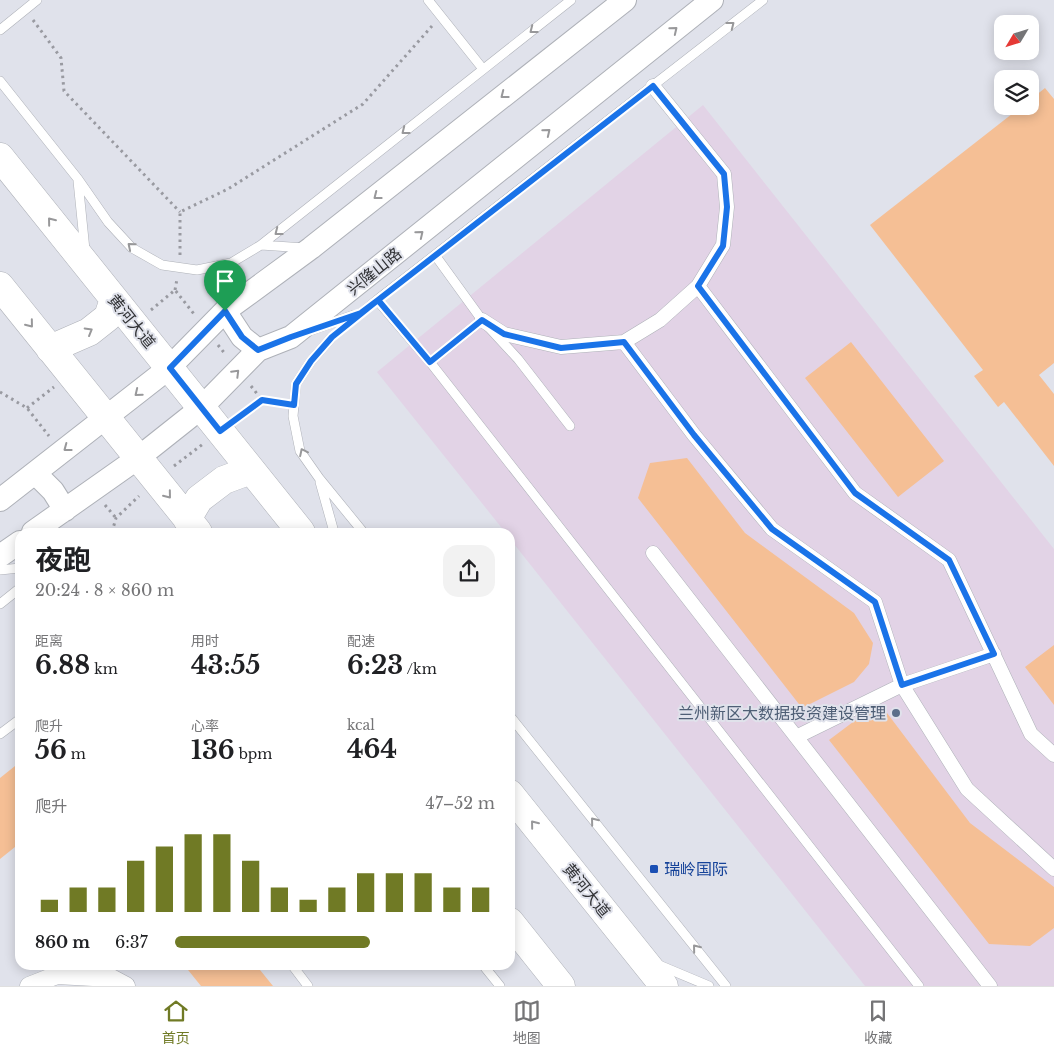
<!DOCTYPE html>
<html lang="zh">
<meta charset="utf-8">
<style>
body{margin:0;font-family:"Libre Baskerville","Noto Sans SC",serif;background:#f2f2f2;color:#202124;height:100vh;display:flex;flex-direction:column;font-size:19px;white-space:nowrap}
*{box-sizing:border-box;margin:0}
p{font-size:16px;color:#757577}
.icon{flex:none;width:28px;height:28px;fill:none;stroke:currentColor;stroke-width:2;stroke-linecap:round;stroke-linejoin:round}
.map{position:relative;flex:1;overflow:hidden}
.drawer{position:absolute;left:15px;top:528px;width:500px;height:442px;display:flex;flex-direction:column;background:#fff;border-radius:15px;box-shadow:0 2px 12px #0003}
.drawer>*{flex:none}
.needle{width:32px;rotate:232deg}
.tools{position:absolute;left:994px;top:15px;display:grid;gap:10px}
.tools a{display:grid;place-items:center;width:45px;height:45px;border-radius:10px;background:#fff;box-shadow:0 2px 12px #0003;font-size:25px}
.pin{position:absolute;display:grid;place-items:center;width:42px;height:42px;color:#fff;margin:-51px -21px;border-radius:50% 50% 50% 0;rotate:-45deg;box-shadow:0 0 5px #0007}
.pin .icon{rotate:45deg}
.round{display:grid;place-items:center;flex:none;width:52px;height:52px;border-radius:15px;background:#f2f2f2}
.summary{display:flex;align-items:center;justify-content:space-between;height:85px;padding:0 20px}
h1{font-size:28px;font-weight:700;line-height:38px}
.figures{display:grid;grid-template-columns:repeat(3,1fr);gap:8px;height:85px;padding:5px 20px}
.figures div{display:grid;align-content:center}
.figures b{font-size:25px;font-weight:700}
.figures small{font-size:14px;font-weight:400}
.figures p{font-size:14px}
.chart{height:140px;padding:10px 20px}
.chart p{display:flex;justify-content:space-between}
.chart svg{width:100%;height:90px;margin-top:5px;stroke:#707a25;stroke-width:6}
ul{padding:0 20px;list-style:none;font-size:16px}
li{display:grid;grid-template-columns:80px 60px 1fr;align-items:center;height:38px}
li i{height:12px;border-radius:6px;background:#707a25}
.dock{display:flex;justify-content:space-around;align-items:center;height:70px;border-top:1px solid #e0e0e0;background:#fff;font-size:14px;color:#757577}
.dock a{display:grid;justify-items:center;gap:2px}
.dock .selected{color:#707a25}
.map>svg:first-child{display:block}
.commercial{fill:#e2d3e6}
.building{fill:#f5bf95}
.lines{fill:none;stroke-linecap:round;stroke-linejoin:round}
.service-casing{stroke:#aeb1b8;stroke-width:10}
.pedestrian-casing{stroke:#aeb1b8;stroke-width:15}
.minor-casing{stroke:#aeb1b8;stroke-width:19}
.tertiary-casing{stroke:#aeb1b8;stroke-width:24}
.primary-casing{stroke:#aeb1b8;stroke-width:29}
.path{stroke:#999aa1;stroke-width:3;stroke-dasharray:2.5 4;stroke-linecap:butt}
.service{stroke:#fff;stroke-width:9}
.pedestrian{stroke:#fff;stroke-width:14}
.minor{stroke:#fff;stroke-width:18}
.tertiary{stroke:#fff;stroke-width:22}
.primary{stroke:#fff;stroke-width:28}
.oneway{stroke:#98989a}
.route-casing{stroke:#fff;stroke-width:10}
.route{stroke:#1a73e8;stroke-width:6}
.service-dot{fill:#5c6f8a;stroke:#e0e2eb;stroke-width:2}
.transit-dot{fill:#1a4fb4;stroke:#e0e2eb;stroke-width:2}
.labels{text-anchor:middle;stroke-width:4;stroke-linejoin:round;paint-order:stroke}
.street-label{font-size:16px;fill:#313235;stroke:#e0e2eb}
.service-label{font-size:16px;fill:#4e5e75;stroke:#e0e2eb;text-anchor:end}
.transit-label{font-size:16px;fill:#164399;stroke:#e0e2eb;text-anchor:start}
</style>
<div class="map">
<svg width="1054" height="986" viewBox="0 0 1054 986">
<rect width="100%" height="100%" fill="#e0e2eb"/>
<!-- commercial -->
<path class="commercial" d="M703,105L1054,549V986H865L510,539V532H505L377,372Z"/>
<!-- building -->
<path class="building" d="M1045,88L1054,99V363L1039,375L1054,394V466L1004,402L998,407L974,376L983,370L870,225L1022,106H1030V100Z
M851,342L944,461L898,497L805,378Z
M687,458L745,533L854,613L873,643L869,664L854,682L802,708L638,498L650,463Z
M1054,645V705L1025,667Z
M881,705L970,823L1054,887V928L1030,946L989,944L829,740L865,713Z
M20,762V843L0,859V778Z
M184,965H256L273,986H201Z"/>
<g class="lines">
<defs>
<path id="service" d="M428,0L483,69
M0,30L37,0
M0,81L78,179L108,222L132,248L162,265L197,270L231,263L261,245L571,0
M78,181L85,250
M261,245L305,248
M435,255L482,320L518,359L570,426
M377,300L430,362L919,986
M312,330L354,315
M430,362L482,320
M320,482L334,532
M363,532L319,478L300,451L293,416L296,384L311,361L332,337L377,300L763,0
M0,570L20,568
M0,604L20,588
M510,716L726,986
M0,734L20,719
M292,965L308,986
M483,965L500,986
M659,965L709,986"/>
<path id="pedestrian" d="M698,286L855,493L949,560L1031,734L1054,755
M482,320L504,334L561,347L624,342L660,320L698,286L723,245L727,207L724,174L653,86
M624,342L694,435L772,529L875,602L902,685L967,789L1054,869
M653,553L990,986
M796,737L902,685L994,654"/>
<path id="minor" d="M29,986L57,975L111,978L126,986"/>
<path id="tertiary" d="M225,311L242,337L258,350
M35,473L53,491L65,510
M0,500L169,368L225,311L311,248L625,0
M33,532L138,458L201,408L258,350L291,337L712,0
M0,556L20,542"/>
<path id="primary" d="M0,157L301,532
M0,286L198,532
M50,349L89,332L108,317L114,299
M187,519L199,499L224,480L251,470
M510,794L664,986
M510,922L561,986"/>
</defs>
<!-- service casing -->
<use href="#service" class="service-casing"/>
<!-- pedestrian casing -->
<use href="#pedestrian" class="pedestrian-casing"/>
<!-- minor casing -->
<use href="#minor" class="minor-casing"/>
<!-- tertiary casing -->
<use href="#tertiary" class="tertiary-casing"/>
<!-- primary casing -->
<use href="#primary" class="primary-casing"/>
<!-- path -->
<path class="path" d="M33,20L61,58L64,91L180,212
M180,255V212L228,189L363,104L432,26
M175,290L177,279
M151,310L175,290L194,314
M218,345L226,355
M251,386L262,400
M0,392L27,408L49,436
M27,408L54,387
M238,418L262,400L281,403
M174,466L203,444
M105,505L116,518
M112,532L116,518L139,496"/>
<!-- service -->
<use href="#service" class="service"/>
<!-- pedestrian -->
<use href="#pedestrian" class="pedestrian"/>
<!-- minor -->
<use href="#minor" class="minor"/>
<!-- tertiary -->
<use href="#tertiary" class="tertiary"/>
<!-- primary -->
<use href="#primary" class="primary"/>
</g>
<!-- one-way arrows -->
<defs><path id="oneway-chevron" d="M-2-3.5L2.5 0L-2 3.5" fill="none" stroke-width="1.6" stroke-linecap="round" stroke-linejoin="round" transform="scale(1.25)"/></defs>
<g class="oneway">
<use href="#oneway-chevron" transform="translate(731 25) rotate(-38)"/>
<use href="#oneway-chevron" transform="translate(533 30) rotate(142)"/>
<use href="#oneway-chevron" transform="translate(674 30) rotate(-39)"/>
<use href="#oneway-chevron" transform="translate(504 95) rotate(142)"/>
<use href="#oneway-chevron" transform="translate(405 131) rotate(142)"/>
<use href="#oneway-chevron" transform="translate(547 132) rotate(-39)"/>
<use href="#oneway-chevron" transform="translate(377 196) rotate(142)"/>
<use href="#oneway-chevron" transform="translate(51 221) rotate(-129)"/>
<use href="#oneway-chevron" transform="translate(278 232) rotate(142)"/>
<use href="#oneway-chevron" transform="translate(420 234) rotate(-39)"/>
<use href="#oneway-chevron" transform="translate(131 246) rotate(-140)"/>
<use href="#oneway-chevron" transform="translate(30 324) rotate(51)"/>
<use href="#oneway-chevron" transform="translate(89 331) rotate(-30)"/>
<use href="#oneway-chevron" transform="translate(236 373) rotate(-45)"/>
<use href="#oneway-chevron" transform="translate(138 393) rotate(141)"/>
<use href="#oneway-chevron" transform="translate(67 448) rotate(143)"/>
<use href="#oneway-chevron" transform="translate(303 452) rotate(-116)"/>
<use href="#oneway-chevron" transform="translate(168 495) rotate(51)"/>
<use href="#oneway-chevron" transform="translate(594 821) rotate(-129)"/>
<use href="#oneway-chevron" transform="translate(534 824) rotate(-129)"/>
<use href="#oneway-chevron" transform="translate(696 948) rotate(-129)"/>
</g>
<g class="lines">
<defs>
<path id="route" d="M225,311L170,368L220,431L262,400L294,405L296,384L311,361L332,337L378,300L430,362L482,320L504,334L561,348L624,342L694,435L772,529L875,602L902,685L994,654L949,560L855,493L698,286L723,246L727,207L724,174L653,86L378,300L361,313L291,337L258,350L242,337L225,311"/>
</defs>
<!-- route casing -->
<use href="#route" class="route-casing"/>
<!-- route -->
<use href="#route" class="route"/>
</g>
<!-- markers -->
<circle class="service-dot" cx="896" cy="713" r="5"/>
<rect class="transit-dot" x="649" y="864" width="10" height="10" rx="2.5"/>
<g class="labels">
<!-- street labels -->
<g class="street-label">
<text transform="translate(374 271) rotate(-39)" y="6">兴隆山路</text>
<text transform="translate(132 321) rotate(51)" y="6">黄河大道</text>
<text transform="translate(587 890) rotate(51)" y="6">黄河大道</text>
</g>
<!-- service labels -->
<g class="service-label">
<text x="886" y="719">兰州新区大数据投资建设管理</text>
</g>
<!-- transit labels -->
<g class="transit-label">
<text x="664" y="875">瑞岭国际</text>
</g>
</g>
</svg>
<div class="tools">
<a><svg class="needle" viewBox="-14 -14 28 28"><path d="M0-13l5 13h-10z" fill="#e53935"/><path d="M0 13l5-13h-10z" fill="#757577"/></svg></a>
<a><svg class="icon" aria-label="layers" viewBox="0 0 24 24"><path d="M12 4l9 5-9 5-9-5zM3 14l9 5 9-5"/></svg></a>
</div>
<div class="pin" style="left:225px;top:311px;background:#1e9e55"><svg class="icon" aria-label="arrive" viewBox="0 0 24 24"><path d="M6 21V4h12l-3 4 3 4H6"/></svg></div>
<section class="drawer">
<div class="summary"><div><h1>夜跑</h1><p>20:24 · 8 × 860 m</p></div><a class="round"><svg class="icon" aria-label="share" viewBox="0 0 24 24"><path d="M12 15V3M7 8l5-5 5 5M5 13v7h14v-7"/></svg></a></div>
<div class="figures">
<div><p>距离</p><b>6.88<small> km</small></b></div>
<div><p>用时</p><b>43:55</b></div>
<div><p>配速</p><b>6:23<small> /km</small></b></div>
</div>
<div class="figures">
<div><p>爬升</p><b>56<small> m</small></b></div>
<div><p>心率</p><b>136<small> bpm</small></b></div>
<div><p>kcal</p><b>464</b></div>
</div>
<div class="chart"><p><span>爬升</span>47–52 m</p>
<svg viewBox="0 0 160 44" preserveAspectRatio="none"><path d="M5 44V38M15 44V32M25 44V32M35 44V19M45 44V12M55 44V6M65 44V6M75 44V19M85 44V32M95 44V38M105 44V32M115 44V25M125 44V25M135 44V25M145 44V32M155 44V32"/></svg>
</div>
<ul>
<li><b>860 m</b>6:37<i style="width:61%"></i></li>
</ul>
</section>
</div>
<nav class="dock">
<a class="selected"><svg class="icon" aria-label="home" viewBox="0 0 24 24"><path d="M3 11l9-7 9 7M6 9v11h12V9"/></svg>首页</a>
<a><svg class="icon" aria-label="map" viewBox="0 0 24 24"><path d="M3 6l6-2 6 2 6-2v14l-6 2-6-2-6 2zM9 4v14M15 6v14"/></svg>地图</a>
<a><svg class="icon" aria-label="saved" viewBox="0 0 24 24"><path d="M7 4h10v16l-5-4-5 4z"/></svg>收藏</a>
</nav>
